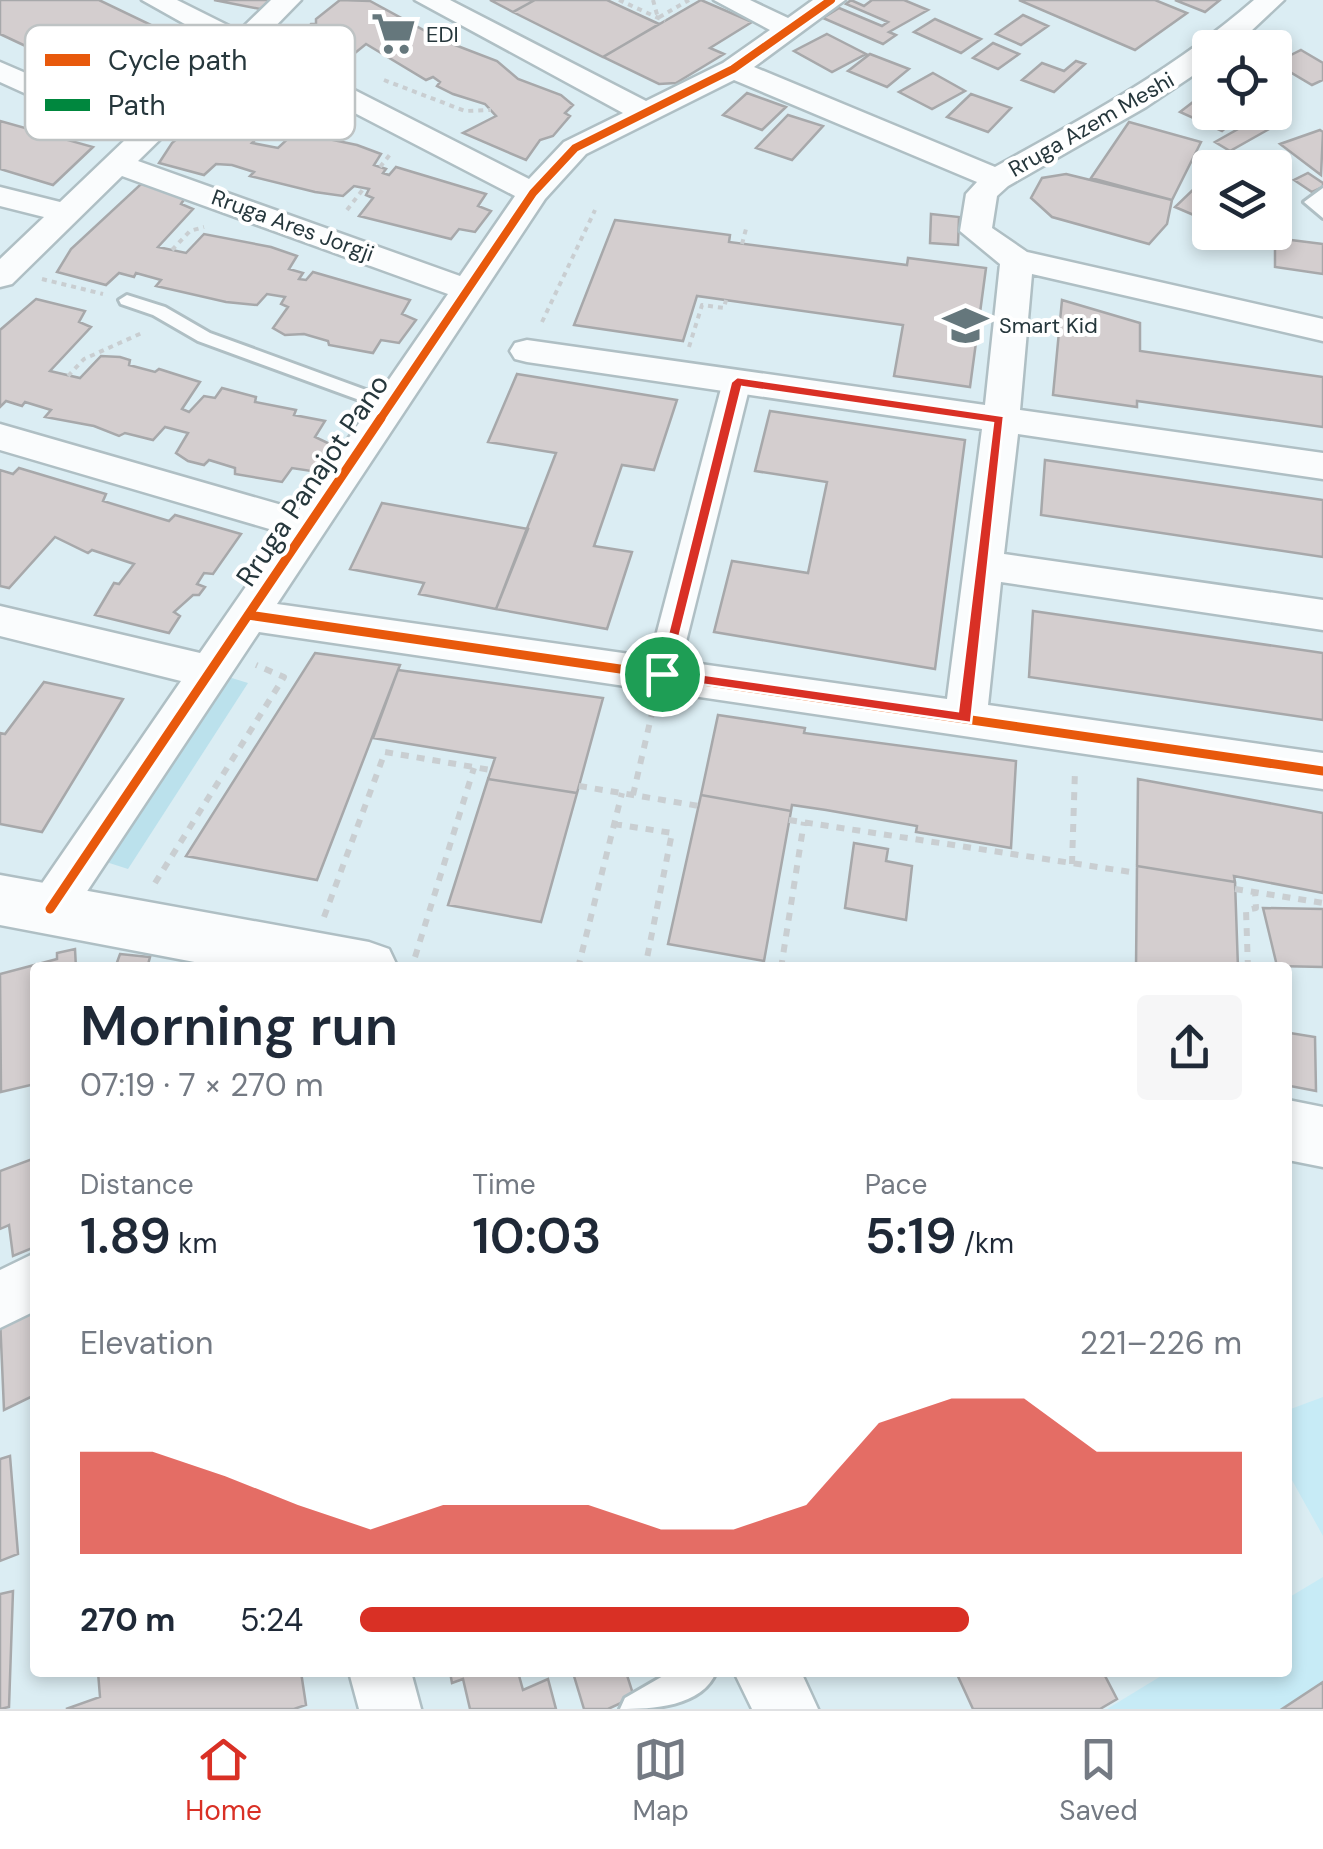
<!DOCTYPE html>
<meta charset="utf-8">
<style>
body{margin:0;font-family:"DM Sans",sans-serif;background:#f6f6f7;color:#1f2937;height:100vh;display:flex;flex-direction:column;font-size:38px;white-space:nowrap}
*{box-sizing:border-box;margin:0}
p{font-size:32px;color:#747a83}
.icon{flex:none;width:55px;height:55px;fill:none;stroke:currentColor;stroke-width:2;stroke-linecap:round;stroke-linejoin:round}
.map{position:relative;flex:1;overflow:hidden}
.side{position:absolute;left:30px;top:962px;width:1262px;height:715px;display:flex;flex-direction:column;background:#fff;border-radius:10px;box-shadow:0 5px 15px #0003}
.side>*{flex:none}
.controls{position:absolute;left:1192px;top:30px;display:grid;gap:20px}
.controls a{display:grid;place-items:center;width:100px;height:100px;border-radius:10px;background:#fff;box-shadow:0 5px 15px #0003;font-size:50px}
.pin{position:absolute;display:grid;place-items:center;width:85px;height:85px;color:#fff;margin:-42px;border:5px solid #fff;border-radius:50%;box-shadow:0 2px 10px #0007}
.round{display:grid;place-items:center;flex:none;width:105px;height:105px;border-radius:10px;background:#f6f6f7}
.summary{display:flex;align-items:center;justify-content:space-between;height:170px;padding:0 50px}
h1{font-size:55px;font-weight:600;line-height:75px}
.figures{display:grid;grid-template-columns:repeat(3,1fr);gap:15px;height:170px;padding:10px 50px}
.figures div{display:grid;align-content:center}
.figures b{font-size:50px;font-weight:600}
.figures small{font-size:28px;font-weight:400}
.figures p{font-size:28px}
.chart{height:280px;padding:20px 50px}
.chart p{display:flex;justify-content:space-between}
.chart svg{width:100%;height:180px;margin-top:10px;fill:#d93025;opacity:.7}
ul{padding:0 50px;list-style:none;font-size:32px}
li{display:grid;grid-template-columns:160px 120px 1fr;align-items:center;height:75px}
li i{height:25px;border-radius:12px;background:#d93025}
.dock{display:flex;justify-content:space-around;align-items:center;height:140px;border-top:2px solid #e0e1e3;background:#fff;font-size:28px;color:#747a83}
.dock a{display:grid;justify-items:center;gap:5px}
.dock .selected{color:#d93025}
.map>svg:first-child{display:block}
.built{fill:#c7ebf6}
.green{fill:#bbe1ec}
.building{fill:#d4cecf;stroke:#a7a8aa;stroke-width:2.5}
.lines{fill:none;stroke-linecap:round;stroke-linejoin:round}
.service-casing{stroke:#afbfc4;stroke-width:6}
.pedestrian-casing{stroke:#afbfc4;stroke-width:5}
.minor-casing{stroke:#afbfc4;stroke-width:5}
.secondary-casing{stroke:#afbfc4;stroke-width:5}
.path-far1{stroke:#c9ced1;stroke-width:4;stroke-dasharray:5 5;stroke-linecap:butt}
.path{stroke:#c9ced1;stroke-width:6;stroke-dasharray:8 8;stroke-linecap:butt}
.service{fill:#fafcfd;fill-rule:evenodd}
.pedestrian{fill:#fafcfd;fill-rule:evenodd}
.minor{fill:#fafcfd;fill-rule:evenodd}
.secondary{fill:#fafcfd;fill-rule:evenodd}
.quiet-far1{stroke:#00873e;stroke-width:5;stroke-dasharray:10 5;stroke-linecap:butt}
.quiet{stroke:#00873e;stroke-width:8;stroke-dasharray:14 8;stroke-linecap:butt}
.cycleway-far1-casing{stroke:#fff;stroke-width:11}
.cycleway-casing{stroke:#fff;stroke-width:15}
.cycleway-far1{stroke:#e8590c;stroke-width:8}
.cycleway{stroke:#e8590c;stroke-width:9}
.route{fill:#d93025;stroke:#fff;stroke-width:2.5;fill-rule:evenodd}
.labels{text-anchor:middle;stroke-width:8;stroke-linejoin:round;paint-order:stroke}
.far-poi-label{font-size:22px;fill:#26373c;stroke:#fff;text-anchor:start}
.far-street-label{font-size:22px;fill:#26373c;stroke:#fff}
.street-label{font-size:28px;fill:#26373c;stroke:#fff}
.key{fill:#fff;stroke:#bec3c4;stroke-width:2.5}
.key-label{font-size:28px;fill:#26373c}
</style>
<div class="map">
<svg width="1323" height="1709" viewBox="0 0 1323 1709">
<rect width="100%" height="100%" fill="#dbedf3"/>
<!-- built -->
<path class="built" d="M1323,1397V1536L1288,1473V1410Z
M1323,1577V1709H1107L1166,1673L1288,1672V1598Z"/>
<!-- green -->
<path class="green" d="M222,675L248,683L128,869L100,860Z"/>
<!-- building -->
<path class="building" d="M0,0H99L197,47L186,56L190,60L169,71L174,74L159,80L151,94L135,100L83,81L85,77L65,69L66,65L0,34Z
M214,0H271L260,9Z
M340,0L370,1L442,40L497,61L518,79L561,95L573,105L565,113L570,116L553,136L540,140L526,160L463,133L496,116L485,104L453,94L437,86L440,82L433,77L426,80L366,44L328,75L287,54L311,24H316V19Z
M490,0H535L513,12Z
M535,0H607L659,24L603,57L513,12Z
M701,0L752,22L710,48L724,54L676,83L659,84L603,57Z
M851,0L864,6L872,0H904L928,10L889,32L896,35L883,44L823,18L839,8L882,26L888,22L846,4Z
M1019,0H1155L1187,13L1135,50Z
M1175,0H1220L1205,12Z
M1023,15L1048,26L1021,45L996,34Z
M935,19L981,39L961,53L914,32Z
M827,34L866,54L832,72L794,51Z
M993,43L1019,54L998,69L973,58Z
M1301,50L1323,63V80L1312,85L1275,63Z
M870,54L909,69L887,87L848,71Z
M1076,61L1085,64L1054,92L1022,80L1042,63L1064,71Z
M933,73L965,91L932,109L899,92Z
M236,88L279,98L274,106L285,110L252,143L278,148L295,132L357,145L381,154L374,165L386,169L383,173L389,175L396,167L486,194L478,206L491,211L475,232L459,229L451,239L359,216L373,198L366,195L369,189L354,186L343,196L315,192L250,176L254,172L232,165L216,164L204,175L159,163L172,143Z
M1206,92L1210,112H1244L1222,131L1180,112Z
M747,93L786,107L762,130L723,115Z
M971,94L1011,108L988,132L947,117Z
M788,115L823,126L792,160L756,148Z
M1256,119L1271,128L1230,151L1215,142Z
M0,121L93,147L53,185L0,169Z
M1129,122L1201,142L1172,200L1091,178Z
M1320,130L1323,132L1321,175L1280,144Z
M1308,173L1323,183V187L1312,192L1294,180Z
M1066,174L1172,200L1167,224L1149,244L1052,217L1031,198L1042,178Z
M141,184L187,195L181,204L193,209L158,247L186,253L204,234L271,247L297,256L289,269L303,273L299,279L306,280L313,272L410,300L402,314L416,320L399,343L381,340L373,353L329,345L328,341L304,334L285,335L273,328L288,307L281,304L285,297L267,294L257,305L226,302L156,286L161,280L136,273L134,277L119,273L106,285L57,272L71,249Z
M1199,184L1210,189V222L1175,207Z
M931,214L959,217L958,245L930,243Z
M615,220L730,235L729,242L907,265L908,258L986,268L970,387L894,376L903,325L697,296L683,341L574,325Z
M1275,238L1323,244V274L1275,267Z
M36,299L85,311L79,322L91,327L50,371L80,378L101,356L120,357L130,360L129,365L155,372L159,369L200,382L182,409L189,412L204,396L215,398L222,388L256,397L255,402L296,410L294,415L325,421L315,437L330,444L311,471L292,468L282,482L235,474V468L209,460L204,465L188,461L176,453L188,433L165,427L153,440L125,433L119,436L94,426L45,417L51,410L25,402L22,406L6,401L0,407V330Z
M1062,300L1140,323V351L1323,377V427L1137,401V407L1053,395Z
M517,374L677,400L654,470L622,465L594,546L632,552L607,629L496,609L556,453L488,442Z
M770,411L965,440L935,669L714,632L732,561L808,573L827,482L755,471Z
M1045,460L1323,500V557L1041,515Z
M19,468L106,494L103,501L169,521L175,515L241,534L213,574L204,573L197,584L205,587L199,595H193L174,612L180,616L169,633L95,615L114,583L119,584L134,564L92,550L88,553L55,537L9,588L0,586V470L13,474Z
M382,503L528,529L496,609L419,594L424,583L350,569Z
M1033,611L1323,653V720L1029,677Z
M315,653L400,665L317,880L186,856Z
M398,670L603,698L577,793L488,779L495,758L373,738Z
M44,682L123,699L42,832L0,824V733L5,734Z
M718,715L805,728L804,733L1016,761L1011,848L916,832L917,826L826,810L792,805L791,811L701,795Z
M488,779L577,793L541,922L448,905Z
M1138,779L1323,813V893L1234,876L1235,882L1137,866Z
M701,795L791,811L764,961L668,944Z
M854,843L888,849L886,861L912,866L906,920L845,908Z
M1137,866L1235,882L1238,968H1136Z
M1263,908L1323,909V967L1277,966Z
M75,949L76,968H35V1084L1,1092L0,974L57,959V953Z
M120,954L150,957L147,968H115Z
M1290,1033L1315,1037L1316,1091L1290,1086Z
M35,1158V1247L13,1256L9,1225L0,1229V1171Z
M35,1303V1395L4,1410L0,1318Z
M10,1456L18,1554L0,1561V1459Z
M13,1591L9,1707L0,1709V1594Z
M98,1672H301L306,1705L294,1709H66L100,1697Z
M450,1672H518L523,1690L548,1679L556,1709H470L463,1679L452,1683Z
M581,1672H626L634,1697L608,1709H584L574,1676Z
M956,1672H1103L1117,1699L1100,1709H973Z
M1323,1682V1709H1282Z"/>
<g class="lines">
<defs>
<path id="service" d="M1323,188V218L1304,202Z
M127,295L165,307L210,333L396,401L399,405L396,409H384L198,341L153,315L121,304L119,300Z
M670,1672H716C702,1707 652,1709 620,1709L625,1698Z"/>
<path id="pedestrian" d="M737,372L751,381L678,674L673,683L662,687L651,683L646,674L723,381Z"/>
<path id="minor" d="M142,0H177L239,31L271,0H301L260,42L529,179L564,142L623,113L415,0H450L646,101L723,63L770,30L714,0H750L788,18L813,0H845L754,67L995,167C1086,117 1176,68 1254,0H1284L1233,48H1210V64L1146,107L1008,186L997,196L992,228L1027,252L1323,319V341L1032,274L1020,410L1323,453V479L1018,434L1004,554L1323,600V630L1001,582L988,705L1323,753V789L259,632L66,923L50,929L34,923L27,909L34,895L181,681L0,636V606L200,653L283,533L0,450V424L299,510L448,294L122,176L12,284L0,287V259L44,217L0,206V187L60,202L126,139L0,82V62L142,123L224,46ZM245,56L515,196L460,276L138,161ZM734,80L977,182L966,194L960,231L1000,264L985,405L527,340L515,343L510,351L515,359L527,362L982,429L947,699L277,604L545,199L586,154Z
M35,1253V1311L0,1328V1270Z
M349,1672H411L421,1709H359Z
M734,1672H801L818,1709H752Z"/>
<path id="secondary" d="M0,875L369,942L389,949L398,968H226L0,925Z
M1288,1100L1323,1107V1167L1288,1160Z"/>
</defs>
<!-- service casing -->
<use href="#service" class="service-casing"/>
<!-- pedestrian casing -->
<use href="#pedestrian" class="pedestrian-casing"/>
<!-- minor casing -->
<use href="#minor" class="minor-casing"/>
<!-- secondary casing -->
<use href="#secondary" class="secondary-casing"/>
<!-- path-far1 -->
<path class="path-far1" d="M619,0L665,21
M653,0L658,18L689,0
M384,80L465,111L491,110
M380,167L392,152
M347,210L364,188
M742,244L746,229
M172,250L190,231L204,227
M42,279L103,294
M542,322L595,210
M689,347L702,305L724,308L726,300
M68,376L84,359L144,332"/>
<!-- path -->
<path class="path" d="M579,786L699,806
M633,795L653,709
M789,820L1137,873
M614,824L672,833L645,968
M1072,864L1075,770
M155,883L284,677L256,665
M1235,889L1323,903
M324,917L385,752L491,770
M415,957L474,768
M578,968L622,793
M781,968L804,822
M1248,968L1246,910L1256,908L1255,892"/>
<!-- service -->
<use href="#service" class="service"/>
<!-- pedestrian -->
<use href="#pedestrian" class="pedestrian"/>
<!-- minor -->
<use href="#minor" class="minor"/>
<!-- secondary -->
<use href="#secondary" class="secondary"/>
<!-- quiet-far1 -->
<path class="quiet-far1" d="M727,421L737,381"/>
<!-- quiet -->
<path class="quiet" d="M662,674L728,418"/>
<defs>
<path id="cycleway-far1" d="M379,421L533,193L575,148L733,69L831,0"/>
<path id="cycleway" d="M248,615L1323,771
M50,909L381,418"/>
</defs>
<!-- cycleway-far1 casing -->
<use href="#cycleway-far1" class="cycleway-far1-casing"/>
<!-- cycleway casing -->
<use href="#cycleway" class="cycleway-casing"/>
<!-- cycleway-far1 -->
<use href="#cycleway-far1" class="cycleway-far1"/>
<!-- cycleway -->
<use href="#cycleway" class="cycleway"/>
</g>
<!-- route -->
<path class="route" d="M737,377L1004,416L971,723L657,678L731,382ZM742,387L993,423L958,711L671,670Z"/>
<!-- icons -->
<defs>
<symbol id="supermarket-bare" viewBox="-9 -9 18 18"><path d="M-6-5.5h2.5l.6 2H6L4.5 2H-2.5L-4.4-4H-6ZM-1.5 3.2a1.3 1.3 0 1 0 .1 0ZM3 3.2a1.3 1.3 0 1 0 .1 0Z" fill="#65777c" stroke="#fff" stroke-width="2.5" paint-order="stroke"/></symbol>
<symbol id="school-bare" viewBox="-9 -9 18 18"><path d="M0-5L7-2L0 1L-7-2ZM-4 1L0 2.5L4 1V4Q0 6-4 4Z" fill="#65777c" stroke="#fff" stroke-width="2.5" paint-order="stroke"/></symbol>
</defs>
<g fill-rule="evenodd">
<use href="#supermarket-bare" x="362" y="2" width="63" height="63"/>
<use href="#school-bare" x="934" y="294" width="63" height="63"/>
</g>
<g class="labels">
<!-- far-poi labels -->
<g class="far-poi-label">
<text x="426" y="42">EDI</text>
<text x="999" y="333">Smart Kid</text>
</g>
<!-- far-street labels -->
<g class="far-street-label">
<text transform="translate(1091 124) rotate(-30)" y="8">Rruga Azem Meshi</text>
<text transform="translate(293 225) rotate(20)" y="8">Rruga Ares Jorgji</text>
</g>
<!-- street labels -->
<g class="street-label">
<text transform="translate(312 480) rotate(-56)" y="10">Rruga Panajot Pano</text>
</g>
</g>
<!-- legend -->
<rect x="25" y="25" width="330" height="115" rx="15" class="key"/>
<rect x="45" y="54" width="45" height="12" fill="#e8590c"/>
<rect x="45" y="99" width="45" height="12" fill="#00873e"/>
<g class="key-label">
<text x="108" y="70">Cycle path</text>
<text x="108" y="115">Path</text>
</g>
</svg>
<div class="controls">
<a><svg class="icon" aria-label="locate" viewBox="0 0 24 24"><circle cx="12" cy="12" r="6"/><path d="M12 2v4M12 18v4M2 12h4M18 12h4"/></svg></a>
<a><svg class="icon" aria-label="layers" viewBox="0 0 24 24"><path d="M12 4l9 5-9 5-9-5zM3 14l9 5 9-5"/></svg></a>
</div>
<div class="pin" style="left:662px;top:674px;background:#1e9e55"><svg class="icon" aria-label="arrive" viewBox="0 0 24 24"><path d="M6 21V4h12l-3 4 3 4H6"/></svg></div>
<section class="side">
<div class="summary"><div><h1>Morning run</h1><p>07:19 · 7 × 270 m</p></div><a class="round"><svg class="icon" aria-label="share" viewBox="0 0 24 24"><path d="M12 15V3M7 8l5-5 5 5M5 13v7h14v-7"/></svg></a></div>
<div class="figures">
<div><p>Distance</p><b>1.89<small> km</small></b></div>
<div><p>Time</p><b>10:03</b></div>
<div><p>Pace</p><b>5:19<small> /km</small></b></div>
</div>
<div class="chart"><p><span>Elevation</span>221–226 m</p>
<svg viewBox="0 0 160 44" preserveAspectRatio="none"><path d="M0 44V19L10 19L20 25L30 32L40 38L50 32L60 32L70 32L80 38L90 38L100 32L110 12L120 6L130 6L140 19L150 19L160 19V44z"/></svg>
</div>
<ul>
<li><b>270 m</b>5:24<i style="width:69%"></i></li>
</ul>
</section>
</div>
<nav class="dock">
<a class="selected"><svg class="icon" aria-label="home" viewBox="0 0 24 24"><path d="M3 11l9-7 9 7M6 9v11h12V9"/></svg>Home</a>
<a><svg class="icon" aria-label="map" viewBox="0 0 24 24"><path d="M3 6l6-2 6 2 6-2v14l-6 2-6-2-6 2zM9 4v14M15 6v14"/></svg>Map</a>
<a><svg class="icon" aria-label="saved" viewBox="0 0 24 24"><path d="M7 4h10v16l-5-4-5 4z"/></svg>Saved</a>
</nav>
